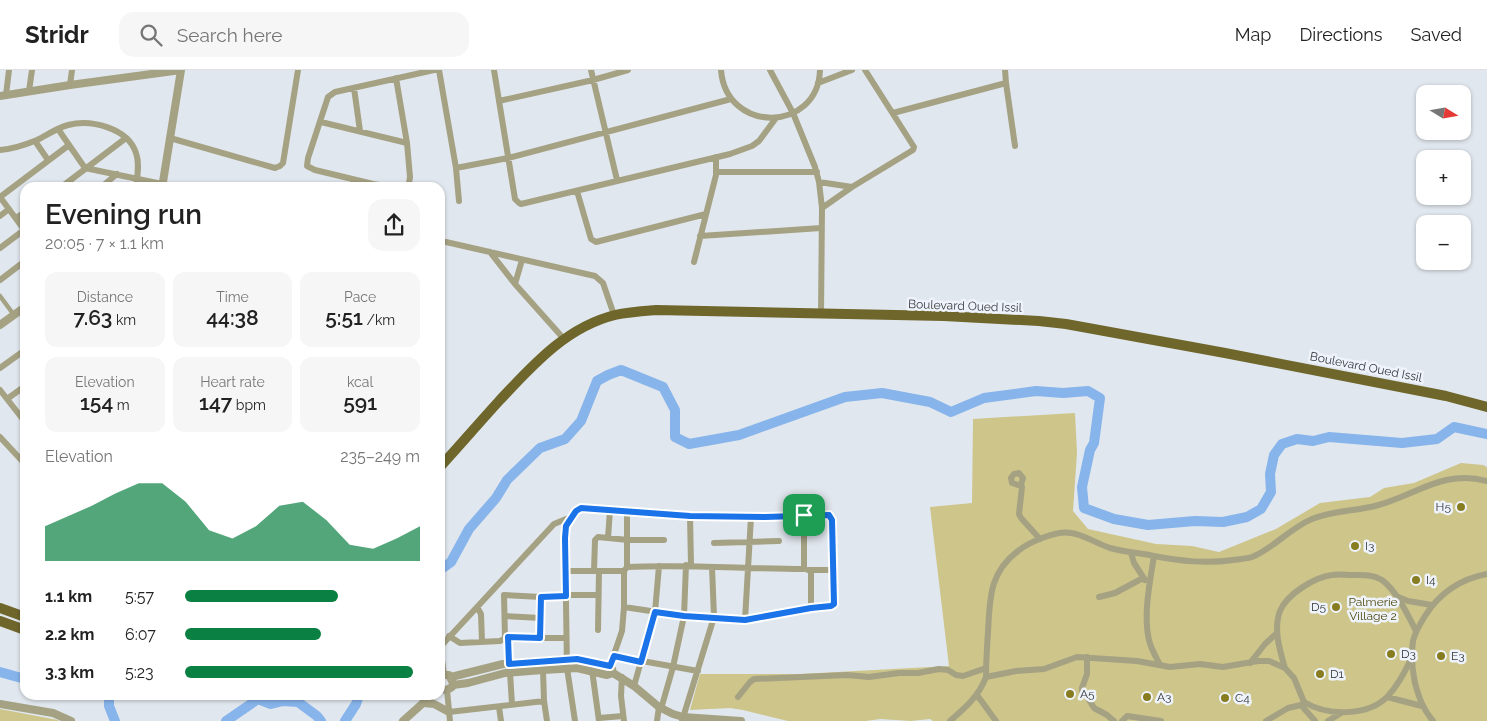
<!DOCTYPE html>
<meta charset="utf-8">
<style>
body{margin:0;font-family:Raleway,sans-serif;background:#f6f6f6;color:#222;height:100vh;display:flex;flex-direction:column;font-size:19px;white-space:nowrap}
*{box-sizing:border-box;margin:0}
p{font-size:16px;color:#767676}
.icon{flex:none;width:28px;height:28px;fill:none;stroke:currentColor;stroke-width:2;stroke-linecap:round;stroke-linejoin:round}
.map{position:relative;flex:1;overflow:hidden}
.panel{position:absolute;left:20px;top:112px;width:425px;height:518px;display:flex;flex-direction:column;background:#fff;border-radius:15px;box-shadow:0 1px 4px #0004}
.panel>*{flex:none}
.needle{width:32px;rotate:101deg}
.tools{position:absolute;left:1416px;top:15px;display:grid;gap:10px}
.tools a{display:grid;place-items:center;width:55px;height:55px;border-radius:10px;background:#fff;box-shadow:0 1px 4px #0004;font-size:25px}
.pin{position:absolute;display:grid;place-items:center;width:42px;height:42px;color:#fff;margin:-21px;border-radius:10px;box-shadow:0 2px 8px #0006}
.round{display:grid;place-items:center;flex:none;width:52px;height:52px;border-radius:15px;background:#f6f6f6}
.headline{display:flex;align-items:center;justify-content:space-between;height:85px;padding:0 25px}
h1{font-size:28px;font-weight:600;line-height:38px}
.figures{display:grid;grid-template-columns:repeat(3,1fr);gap:8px;height:85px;padding:5px 25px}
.figures div{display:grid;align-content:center;border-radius:12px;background:#f6f6f6;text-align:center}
.figures b{font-size:21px;font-weight:600}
.figures small{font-size:14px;font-weight:400}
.figures p{font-size:14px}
.chart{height:140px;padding:10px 25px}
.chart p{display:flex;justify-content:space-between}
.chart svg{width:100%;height:90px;margin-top:5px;fill:#0b8043;opacity:.7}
ul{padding:0 25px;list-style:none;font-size:16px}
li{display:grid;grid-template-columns:80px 60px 1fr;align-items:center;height:38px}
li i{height:12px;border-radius:6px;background:#0b8043}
header{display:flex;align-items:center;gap:30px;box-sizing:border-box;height:70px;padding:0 25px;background:#fff;border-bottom:1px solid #e0e0e0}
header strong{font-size:24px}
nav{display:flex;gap:28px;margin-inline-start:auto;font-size:18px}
.search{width:350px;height:45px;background:#f6f6f6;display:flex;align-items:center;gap:12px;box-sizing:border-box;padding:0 18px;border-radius:15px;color:#767676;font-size:19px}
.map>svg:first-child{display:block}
.green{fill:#cdc58a}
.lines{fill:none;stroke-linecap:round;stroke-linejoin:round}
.river{stroke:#86b4eb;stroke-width:10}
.pedestrian{stroke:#a5a183;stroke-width:4.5}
.minor{stroke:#a5a183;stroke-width:6}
.tertiary{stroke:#a5a183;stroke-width:8}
.primary{stroke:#6e662b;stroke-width:10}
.route-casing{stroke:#fff;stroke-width:10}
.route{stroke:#1a73e8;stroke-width:6}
.poi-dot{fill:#887c21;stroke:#eff4fc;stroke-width:2}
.labels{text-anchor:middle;stroke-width:5;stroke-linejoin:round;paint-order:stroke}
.street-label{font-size:12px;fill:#36393b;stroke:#eff4fc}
.poi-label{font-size:12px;fill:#36393b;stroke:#eff4fc;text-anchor:start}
.park-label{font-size:12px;fill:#4e470d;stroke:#eff4fc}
</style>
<header>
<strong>Stridr</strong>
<div class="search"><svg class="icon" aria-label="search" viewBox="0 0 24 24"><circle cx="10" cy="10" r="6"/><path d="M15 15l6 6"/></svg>Search here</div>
<nav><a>Map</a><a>Directions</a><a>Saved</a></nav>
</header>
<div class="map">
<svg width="1487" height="651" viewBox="0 0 1487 651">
<rect width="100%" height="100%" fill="#e1e7ee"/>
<!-- green -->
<path class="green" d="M1075,343L1077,383L1073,441L1088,459L1156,474L1192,476L1219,482L1276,459L1320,433L1370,427L1384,418L1414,413L1461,393L1483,395L1487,397V651H933L930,649L911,651L880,649L866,651H788L743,640L730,638L690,640L700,604H800L949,596L930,437L972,433L973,349Z
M0,639L58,650L59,651H0Z"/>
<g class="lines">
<!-- river -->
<path class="river" d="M440,500L451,492L469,459L496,428L507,410L540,378L565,369L581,351L597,311L608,305L621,300L663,317L675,340V367L689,374L739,365L845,327L882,323L930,332L951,342L984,328L1036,321L1063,323L1088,321L1100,328L1094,373L1090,380L1082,417L1084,438L1114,449L1148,455L1195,451L1223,452L1247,447L1261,439L1271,422L1270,404L1274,385L1282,374L1297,369L1313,371L1329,367L1402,373L1437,369L1454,357L1487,364
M0,602L25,609
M109,625V636L115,651
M226,651L258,629L271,634L283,631L298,632L317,646L321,651
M345,651L356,634L359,625"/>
<!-- pedestrian -->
<path class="pedestrian" d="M0,226L14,245"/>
<!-- minor -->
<path class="minor" d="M439,0L456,98L459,131
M494,0L515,129L519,133L521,134L730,84L752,76L759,71L776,48
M591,0L617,110
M721,0C726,64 818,63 820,0
M770,0L793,43L815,97L819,112L822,138L821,244
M396,8L407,73L410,107L409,113L408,116L404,118
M818,13L852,0
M1006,13L1015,76
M70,15L72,0
M354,18L360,61
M29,21L32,0
M6,25L9,0
M499,31L593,10L628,0
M893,43L1006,13L1005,0
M321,52L407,73
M58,59L85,98L162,114L164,118
M170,68L275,98L280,96L283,93L298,0
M35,71L48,90
M0,80C12,79 25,75 37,70C47,65 57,58 68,55C91,49 128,58 136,83C140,94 137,107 136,118
M456,98L508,88L731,29
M717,102H817
M819,112L852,117
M60,118L126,68
M100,118L117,104
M398,118L373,114L315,100L307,96L308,88L328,27L335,22L434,0
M577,121L591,169L596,172L706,144
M0,127L69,75
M0,127L25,161
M822,138L852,117L913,80L914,77L865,0
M0,146L9,139
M16,148L25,142
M700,166L821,158
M446,172L595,206L603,213L614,245
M0,178L24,160
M490,182L515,214L564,269
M694,192L716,105V87
M0,210L25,191
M515,214L522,190
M0,298L25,280
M0,320L25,352
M7,329L25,316
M0,367L25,394
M1021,414L1018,415L1012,413L1011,408L1014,404L1019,403L1023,408L1021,414L1022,417L1019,444L1021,448L1040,469
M690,446L691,495
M608,468L610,440
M714,473L779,471
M1131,483L1134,493L1145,510
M1154,486C1150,511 1143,545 1149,570C1151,579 1156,587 1160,595
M627,497C686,494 745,499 804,499V445
M808,500H832
M811,500V538
M565,501H624
M594,501L595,470L598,467L628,470H664
M565,525H598
M1396,526L1408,531L1432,535
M1099,527L1115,523L1143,508
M477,537L481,544L482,572
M505,546L541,548
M745,550L751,447
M598,560L599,501
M449,566L460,573L500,571L506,568
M540,568H566
M505,569L504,525L541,527
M440,574L444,605
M441,576L554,454L571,447
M614,586L698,601
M1087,587V604L1082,618V621L1086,625L1094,638L1107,645L1114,651
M1250,593L1265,574L1277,563
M509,594L507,567L540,568L541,527L566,526
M610,596L622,561L624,537V501L627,497V442
M1285,598C1280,581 1273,559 1280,541C1287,524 1315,507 1332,505C1339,504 1345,505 1352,505C1362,505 1372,504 1382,510C1396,520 1408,545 1416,561
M543,600L544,631L547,651
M592,600L599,651
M510,603L512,634
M622,607L621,626L624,651
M986,607C986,592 987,577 988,562C990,528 989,503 1018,481C1029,472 1057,460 1071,463C1082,464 1098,474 1110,478C1125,482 1139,483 1154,486C1181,491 1206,494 1233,490C1239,489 1246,489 1252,487C1274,478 1290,458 1312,449C1331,441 1355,441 1375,436C1415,426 1442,399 1487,411
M634,616L655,542L659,496
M447,620L450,651
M977,625L996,651
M738,627L750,612L754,609L847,605L869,607L899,603H918L939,599L948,600L956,605L963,606L986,598
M1387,627L1422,636
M1304,632C1327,646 1368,647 1388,626C1398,615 1405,602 1411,589
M499,637L501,651
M661,639L673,597L684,546L686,495
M449,642L544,631
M599,648L623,646
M575,651L567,598L565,468C566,454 571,439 586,438L690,446L765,447L829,445L832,447V500L834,504V534L832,536L811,538L745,550L684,546L624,537
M657,651L659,637
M682,651L714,547L712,497
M950,651C965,638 979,626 986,607L1016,601L1044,599L1077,587L1137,591L1170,597L1200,594L1223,597L1258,591H1269L1285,598L1294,608L1304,632L1301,635L1315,651
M1122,651L1127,646L1161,651
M1266,651L1288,638L1301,635
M1328,651L1341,643
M1433,651C1423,639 1419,628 1415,613C1412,599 1411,585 1413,571C1415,562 1420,554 1425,546C1439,524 1460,509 1487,504"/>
<!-- tertiary -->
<path class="tertiary" d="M0,26L70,15L181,0
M162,118L181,0
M0,255L25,237
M440,607L444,605H449L453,613L452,617L447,620L442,619L440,617
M451,607L503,594L567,589H577L610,596L612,599L613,603L634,616L659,637L673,644L683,647L741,651
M453,615L468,613L505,603L543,600L577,598L607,605L613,603
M423,633L434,634L449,642
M0,634L53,643L71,651
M403,651L432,625"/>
<!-- primary -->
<path class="primary" d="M440,397C460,375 479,353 499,331C532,296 566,257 615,245C628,242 643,241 656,240L944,246L1039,251L1066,254L1225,283L1446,326L1487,337
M0,538L25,547
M0,551L25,560"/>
</g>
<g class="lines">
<defs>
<path id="route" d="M581,438L690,446L765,447L829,445L832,450L834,534L831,536L811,538L745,550L684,546L655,542L641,592L614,586L610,596L577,589L509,594L508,567L540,568L541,527L566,526L565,468L566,456L576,441Z"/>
</defs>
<!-- route casing -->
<use href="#route" class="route-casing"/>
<!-- route -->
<use href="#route" class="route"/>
</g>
<!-- markers -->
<g class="poi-dot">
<circle cx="1461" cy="437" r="5"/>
<circle cx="1355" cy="476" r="5"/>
<circle cx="1416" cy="510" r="5"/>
<circle cx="1336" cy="537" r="5"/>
<circle cx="1391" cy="584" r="5"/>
<circle cx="1441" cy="586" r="5"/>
<circle cx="1320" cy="604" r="5"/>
<circle cx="1070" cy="624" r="5"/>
<circle cx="1147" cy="627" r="5"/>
<circle cx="1225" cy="628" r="5"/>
</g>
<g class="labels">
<!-- street labels -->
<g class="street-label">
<text transform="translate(965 236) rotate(2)" y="4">Boulevard Oued Issil</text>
<text transform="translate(1366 297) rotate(11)" y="4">Boulevard Oued Issil</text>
</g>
<!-- poi labels -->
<g class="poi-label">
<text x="1451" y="441" text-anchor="end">H5</text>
<text x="1365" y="480">I3</text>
<text x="1426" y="514">I4</text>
<text x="1326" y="541" text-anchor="end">D5</text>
<text x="1401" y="588">D3</text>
<text x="1451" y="590">E3</text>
<text x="1330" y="608">D1</text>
<text x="1080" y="628">A5</text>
<text x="1157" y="631">A3</text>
<text x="1235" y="632">C4</text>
</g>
<!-- park labels -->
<g class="park-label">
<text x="1373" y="536">Palmerie<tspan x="1373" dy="14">Village 2</tspan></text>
</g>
</g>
</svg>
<div class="tools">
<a><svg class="needle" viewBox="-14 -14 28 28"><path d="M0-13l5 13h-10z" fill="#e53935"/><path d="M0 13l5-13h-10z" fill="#767676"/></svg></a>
<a>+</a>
<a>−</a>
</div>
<div class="pin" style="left:804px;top:445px;background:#1e9e55"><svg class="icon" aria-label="arrive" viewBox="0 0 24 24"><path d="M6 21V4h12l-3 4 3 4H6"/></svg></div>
<section class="panel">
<div class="headline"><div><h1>Evening run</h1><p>20:05 · 7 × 1.1 km</p></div><a class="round"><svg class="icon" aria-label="share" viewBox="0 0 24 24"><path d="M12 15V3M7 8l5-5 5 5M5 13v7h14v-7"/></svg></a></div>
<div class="figures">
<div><p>Distance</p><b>7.63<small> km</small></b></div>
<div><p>Time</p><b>44:38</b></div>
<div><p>Pace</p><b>5:51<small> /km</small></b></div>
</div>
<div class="figures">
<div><p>Elevation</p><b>154<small> m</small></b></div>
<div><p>Heart rate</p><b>147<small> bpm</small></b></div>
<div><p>kcal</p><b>591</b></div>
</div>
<div class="chart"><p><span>Elevation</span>235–249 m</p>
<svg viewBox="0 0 160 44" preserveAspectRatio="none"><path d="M0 44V27L10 22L20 17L30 11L40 6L50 6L60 15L70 29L80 33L90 27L100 17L110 15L120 24L130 36L140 38L150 33L160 27V44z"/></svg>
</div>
<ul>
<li><b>1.1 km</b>5:57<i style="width:65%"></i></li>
<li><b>2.2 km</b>6:07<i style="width:58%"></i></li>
<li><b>3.3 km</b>5:23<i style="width:97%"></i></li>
</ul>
</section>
</div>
